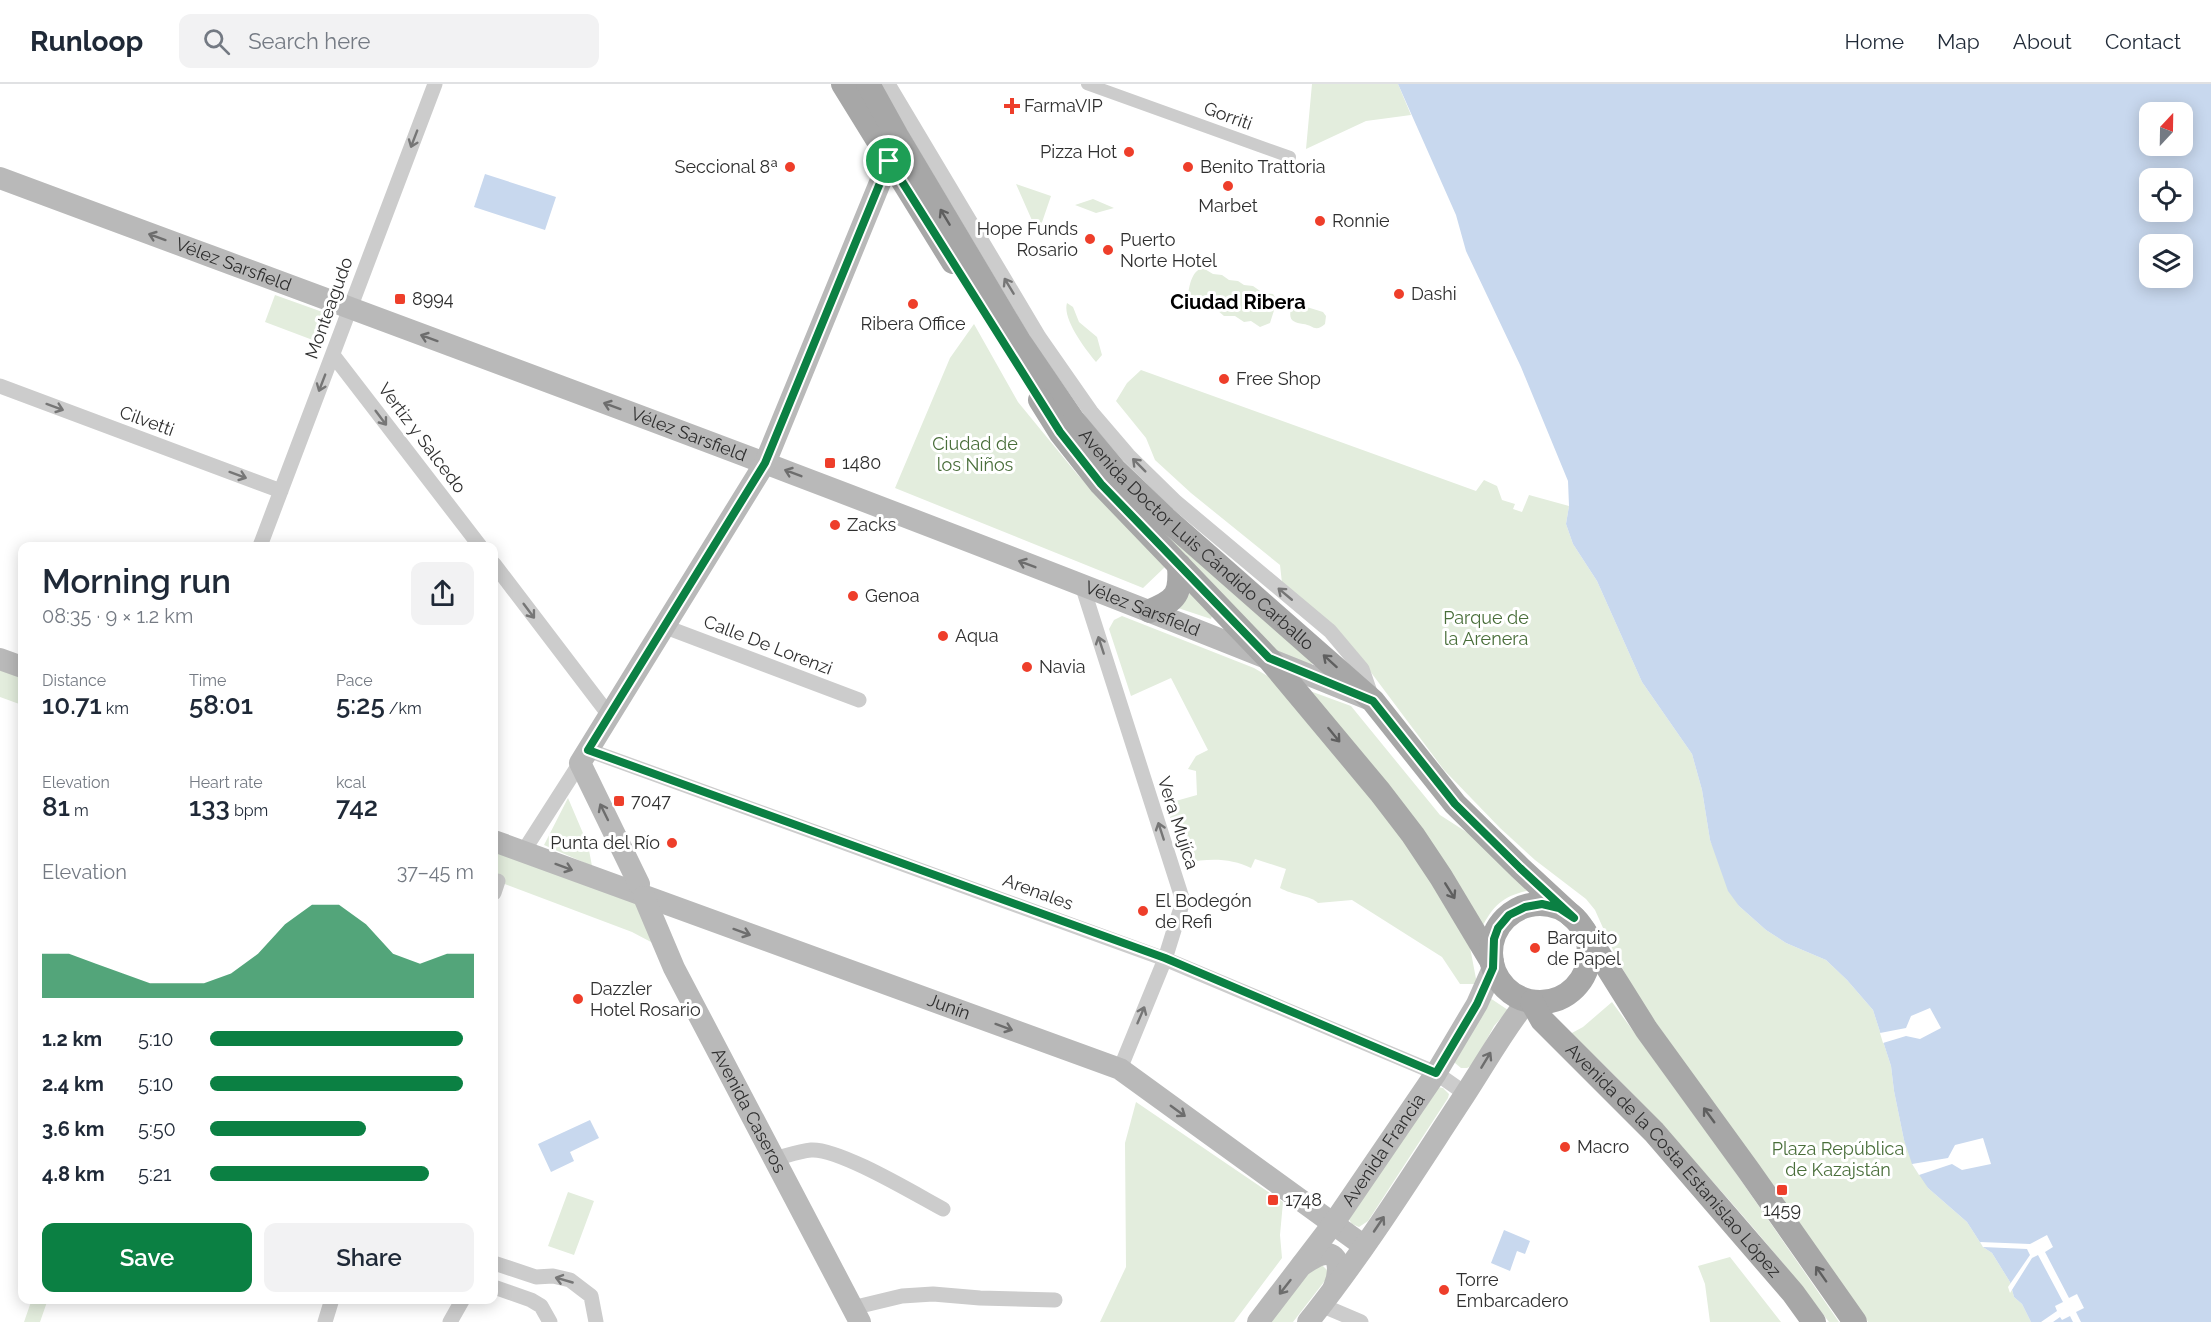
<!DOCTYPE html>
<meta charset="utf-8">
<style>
body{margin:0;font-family:Raleway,sans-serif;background:#f2f2f3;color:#1f2937;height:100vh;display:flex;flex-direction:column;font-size:22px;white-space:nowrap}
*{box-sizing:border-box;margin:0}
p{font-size:20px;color:#747a83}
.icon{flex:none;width:33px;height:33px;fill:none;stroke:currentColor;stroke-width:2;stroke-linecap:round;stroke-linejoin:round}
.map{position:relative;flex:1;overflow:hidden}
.drawer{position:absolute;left:18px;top:458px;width:480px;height:762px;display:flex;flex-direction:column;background:#fff;border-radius:12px;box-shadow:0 3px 15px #0003}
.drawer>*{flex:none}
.needle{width:39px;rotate:22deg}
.controls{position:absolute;left:2139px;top:18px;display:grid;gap:12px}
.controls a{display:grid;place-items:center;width:54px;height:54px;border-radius:12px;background:#fff;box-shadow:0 3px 15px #0003;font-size:30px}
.pin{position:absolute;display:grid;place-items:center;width:51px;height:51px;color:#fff;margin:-26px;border:3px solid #fff;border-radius:50%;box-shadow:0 2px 6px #0007}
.round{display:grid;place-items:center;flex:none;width:63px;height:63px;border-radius:12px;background:#f2f2f3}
.summary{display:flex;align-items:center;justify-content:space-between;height:102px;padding:0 24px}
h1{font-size:33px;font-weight:600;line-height:45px}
.metrics{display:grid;grid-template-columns:repeat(3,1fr);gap:9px;height:102px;padding:6px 24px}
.metrics div{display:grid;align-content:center}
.metrics b{font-size:26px;font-weight:600}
.metrics small{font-size:16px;font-weight:400}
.metrics p{font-size:16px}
.chart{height:168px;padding:12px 24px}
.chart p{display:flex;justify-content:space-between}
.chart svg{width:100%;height:108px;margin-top:6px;fill:#0b8043;opacity:.7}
.action{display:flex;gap:12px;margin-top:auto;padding:12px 24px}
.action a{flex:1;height:69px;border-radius:12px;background:#0b8043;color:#fff;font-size:24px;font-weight:600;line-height:69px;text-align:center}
.action a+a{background:#f2f2f3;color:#1f2937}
ul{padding:0 24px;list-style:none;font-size:20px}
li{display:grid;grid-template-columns:96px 72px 1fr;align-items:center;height:45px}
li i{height:15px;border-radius:8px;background:#0b8043}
header{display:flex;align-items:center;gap:36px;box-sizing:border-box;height:84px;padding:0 30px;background:#fff;border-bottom:2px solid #e0e1e3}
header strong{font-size:28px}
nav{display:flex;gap:33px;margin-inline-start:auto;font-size:21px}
.search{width:420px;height:54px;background:#f2f2f3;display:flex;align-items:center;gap:15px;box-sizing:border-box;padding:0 21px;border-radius:12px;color:#747a83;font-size:22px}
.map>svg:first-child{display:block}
.green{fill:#e3eddd}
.water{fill:#c8d8ee;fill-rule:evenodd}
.pier{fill:#fff}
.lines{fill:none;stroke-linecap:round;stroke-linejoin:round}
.pedestrian{stroke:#ccc;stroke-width:12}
.minor{stroke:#ccc;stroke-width:15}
.secondary{stroke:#b9b9b9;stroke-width:22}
.primary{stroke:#a7a7a7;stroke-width:24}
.oneway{stroke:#767676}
.oneway2{stroke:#5f5f5f}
.oneway3{stroke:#6d6d6d}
.route-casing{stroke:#fff;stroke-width:12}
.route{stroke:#0b8043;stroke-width:8}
.poi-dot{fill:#ee3e2a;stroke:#fff;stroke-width:2}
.labels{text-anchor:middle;stroke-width:6;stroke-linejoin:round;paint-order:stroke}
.poi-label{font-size:18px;fill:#2f2f2f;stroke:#fff;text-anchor:start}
.street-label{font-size:18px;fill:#2f2f2f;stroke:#fff}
.park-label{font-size:18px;fill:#496e3a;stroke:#fff}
.neighbourhood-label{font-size:20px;font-weight:bold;fill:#000;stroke:#fff}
</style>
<header>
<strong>Runloop</strong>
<div class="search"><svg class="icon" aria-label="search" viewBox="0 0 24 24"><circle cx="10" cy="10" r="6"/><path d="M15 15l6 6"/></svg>Search here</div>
<nav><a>Home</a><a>Map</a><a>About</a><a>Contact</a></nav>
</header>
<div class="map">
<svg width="2211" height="1238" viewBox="0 0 2211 1238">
<rect width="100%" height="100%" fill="#fff"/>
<!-- green -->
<path class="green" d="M1312,0H1398L1411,31L1366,37L1306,65Z
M1016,100L1051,112L1038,150Z
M1093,115L1114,124L1096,129L1075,121Z
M1203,184L1213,190L1222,191L1229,196L1238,197L1244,201L1253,202L1263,209L1273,210L1277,217L1270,239L1260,243L1251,237L1244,238L1235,232H1224L1217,226H1211L1200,220L1191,219L1188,212C1189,202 1192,186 1203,184Z
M275,211L328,230L318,258L265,238Z
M1067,219L1073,223L1079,238L1097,253L1102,271L1096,278C1086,266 1062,235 1067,219Z
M1297,220L1323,228L1326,232L1325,240C1315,249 1313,241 1303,240C1294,238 1288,237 1291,225Z
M974,240L1018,318L1077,390L1165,483L1143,504L895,404L950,274Z
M1141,286L1476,407L1484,396L1497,402L1502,416L1515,420L1513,425L1522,428L1529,411L1569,422L1566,440L1573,460L1597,497L1642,598L1692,670L1702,706L1710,756L1739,822L1766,846L1786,859L1826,876L1847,896L1873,926L1891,982L1894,1007L1904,1056L1928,1104L1967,1138L1983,1163L1992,1169L2010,1198L2014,1213L2022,1220L2031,1238H1868L1637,912L1612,864L1595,826L1586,815L1535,776L1500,744L1444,686L1349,559L1282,499L1280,481L1191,409L1155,376L1146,354L1116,317L1127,299Z
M1111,393L1315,573L1311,581L1268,564Z
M1190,509L1212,532L1211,535L1178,524Z
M1122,532L1254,584L1271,594L1412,764L1469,858L1477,900H1460L1442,873L1352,816L1318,819C1312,812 1292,811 1280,804L1286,785L1255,775L1251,784C1231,774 1208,774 1187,779L1165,720L1197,711L1196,687L1188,685L1196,672L1208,666L1171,594L1131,612L1109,545L1114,536Z
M0,575L22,583V621L0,613Z
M1310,607L1351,622L1440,731L1468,749L1531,806C1506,811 1493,820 1482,844Z
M568,714L588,761L592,782L544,761Z
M494,757L644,813L668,867L632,848L494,796Z
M1490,914L1508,926L1494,942L1473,981L1467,984H1461L1455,979V973Z
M1612,918L1722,1069L1839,1238H1829C1783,1177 1734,1120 1682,1064C1646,1024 1611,985 1570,950L1583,943Z
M1437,1003L1443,1004L1449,1010L1448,1014L1368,1137L1359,1143L1352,1140L1348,1134Z
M1136,1018L1283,1118L1280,1151L1282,1174L1234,1238H1100L1126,1183L1125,1059Z
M568,1108L594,1117L574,1171L548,1162Z
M1730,1173L1781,1238H1710L1705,1200L1698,1182Z
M1322,1181L1327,1186V1194L1293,1238H1266L1308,1183Z
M32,1215H48L40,1238H24Z"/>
<!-- water -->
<path class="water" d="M1398,0H2211V1238H2031L2022,1220L2014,1213L2010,1198L1992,1169L1983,1163L1967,1138L1928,1104L1912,1080L1904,1056L1894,1007L1891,982L1873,926L1847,896L1826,876L1786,859L1766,846L1739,822L1728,807L1710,756L1702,706L1692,670L1642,598L1597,497L1573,460L1566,440L1569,422L1568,397L1521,283L1466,167L1456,131ZM2150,28H2182V62H2150ZM2150,94H2182V128H2150ZM2150,160H2182V194H2150Z
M485,90L556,113L545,146L474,123Z
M590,1036L599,1054L570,1068L574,1077L551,1088L538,1060Z
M1504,1146L1530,1157L1525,1170L1517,1167L1510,1187L1491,1179Z"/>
<!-- pier -->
<path class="pier" d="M1930,924L1941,944L1920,955L1906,952L1883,959L1880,949L1906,944L1911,932Z
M1983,1054L1991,1080L1962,1086L1952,1080L1919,1091L1912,1080L1948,1074L1955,1061Z
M2047,1151L2053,1163L2045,1168L2069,1214L2077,1210L2084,1224L2076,1228L2081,1238H2073L2070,1232L2062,1236L2060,1233L2053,1238H2041L2057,1227L2055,1222L2063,1218L2038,1171L2032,1174L2010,1209L2008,1203L2030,1171L2027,1165L1983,1163L1980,1158L2030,1160Z"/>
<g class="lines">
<!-- pedestrian -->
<path class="pedestrian" d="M1087,0L1290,73"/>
<!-- minor -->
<path class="minor" d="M888,0L1039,253L1092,329L1128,371L1176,418L1330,547L1362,585L1372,614
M333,271L480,462
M0,302L281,407
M260,462L435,0
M494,480L609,631
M1082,501L1183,817L1165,875L1120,985
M663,542L859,616
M588,666L1165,875L1436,989L1466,1010
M523,768L580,679
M494,809L498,797
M774,1075C786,1072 799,1067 811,1066C839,1064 915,1110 943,1125
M494,1179L536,1193L553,1192L570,1196L591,1212L596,1238
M494,1203L531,1216L541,1222L550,1238
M1321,1221L1361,1238
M852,1224L902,1212L933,1210L980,1214L1055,1216
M325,1238L332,1215
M450,1238L463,1215"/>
<!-- secondary -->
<g class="secondary">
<path id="s1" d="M0,94C457,264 915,431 1366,614"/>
<path d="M0,575L22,583"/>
<path id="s2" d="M494,757L1120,985L1364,1162"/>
<path d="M639,800L580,679L765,379L895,62"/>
<path id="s3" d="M644,813L674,884L860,1238"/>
<path d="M1302,1181C1307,1178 1314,1173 1320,1171C1343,1165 1339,1191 1334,1203"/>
<path id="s4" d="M1258,1238L1333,1140L1436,989L1477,920L1493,884"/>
<path d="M1308,1238C1365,1167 1414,1088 1464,1012C1485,980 1503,947 1527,917"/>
</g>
<!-- primary -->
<g class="primary">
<path d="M843,0L953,178"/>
<path id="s5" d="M868,0L898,54L1019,257L1073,336L1115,386L1165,434L1373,617L1455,720L1520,784L1574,834"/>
<path d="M1040,316L1060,348L1101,400L1269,575L1380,708L1413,751L1441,793L1492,878"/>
<path d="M1150,527C1177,516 1181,510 1179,481"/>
<circle cx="1540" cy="869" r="49"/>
<path d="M1584,846L1646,945L1749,1087L1855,1238"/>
<path id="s6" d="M1532,918L1542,936L1654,1048L1793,1209L1814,1238"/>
</g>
</g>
<!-- one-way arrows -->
<defs><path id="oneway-shaft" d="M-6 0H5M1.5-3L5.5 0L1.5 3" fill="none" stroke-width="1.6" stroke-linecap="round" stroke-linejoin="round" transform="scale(1.5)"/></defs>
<g class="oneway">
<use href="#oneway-shaft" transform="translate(414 55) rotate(111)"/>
<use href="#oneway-shaft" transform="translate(1009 202) rotate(-121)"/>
<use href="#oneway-shaft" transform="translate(322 299) rotate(111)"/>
<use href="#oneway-shaft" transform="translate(55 323) rotate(20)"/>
<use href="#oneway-shaft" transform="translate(381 334) rotate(53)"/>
<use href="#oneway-shaft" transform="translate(1139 381) rotate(-135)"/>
<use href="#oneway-shaft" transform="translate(238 391) rotate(20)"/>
<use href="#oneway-shaft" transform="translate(1285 510) rotate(-140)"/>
<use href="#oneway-shaft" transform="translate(529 527) rotate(53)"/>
<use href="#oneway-shaft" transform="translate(1101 561) rotate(-108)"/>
<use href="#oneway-shaft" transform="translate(1161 747) rotate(-108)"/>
<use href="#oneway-shaft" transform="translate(1141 931) rotate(-67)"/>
<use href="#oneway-shaft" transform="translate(564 1196) rotate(-164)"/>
</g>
<g class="oneway2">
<use href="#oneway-shaft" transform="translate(945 133) rotate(-121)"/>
<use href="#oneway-shaft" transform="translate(1330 577) rotate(-138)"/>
<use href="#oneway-shaft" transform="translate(1334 651) rotate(51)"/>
<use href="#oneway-shaft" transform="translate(1450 807) rotate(58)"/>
<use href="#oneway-shaft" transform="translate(1709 1031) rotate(-126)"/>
<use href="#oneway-shaft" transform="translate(1821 1190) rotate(-125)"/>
</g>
<g class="oneway3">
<use href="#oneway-shaft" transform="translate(157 153) rotate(-160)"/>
<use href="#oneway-shaft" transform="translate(429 254) rotate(-160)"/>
<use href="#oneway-shaft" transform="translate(612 322) rotate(-160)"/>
<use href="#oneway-shaft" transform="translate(793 389) rotate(-159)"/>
<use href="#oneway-shaft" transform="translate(1027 480) rotate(-159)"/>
<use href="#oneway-shaft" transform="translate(604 728) rotate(-116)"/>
<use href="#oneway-shaft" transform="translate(564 783) rotate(20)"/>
<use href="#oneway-shaft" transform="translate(742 848) rotate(20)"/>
<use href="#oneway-shaft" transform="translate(1004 943) rotate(20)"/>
<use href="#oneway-shaft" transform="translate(1486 976) rotate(-59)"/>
<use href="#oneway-shaft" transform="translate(1178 1027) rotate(36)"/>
<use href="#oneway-shaft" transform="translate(1379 1140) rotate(-56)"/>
<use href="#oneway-shaft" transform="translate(1285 1203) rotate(128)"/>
</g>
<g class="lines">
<defs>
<path id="route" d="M889,77L1060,348L1101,400L1269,574L1373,617L1455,720L1520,784L1574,834L1559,824L1542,820L1525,823L1509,831L1498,844L1494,855L1493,884L1477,920L1436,989L1165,874L588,666L765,379Z"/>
</defs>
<!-- route casing -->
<use href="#route" class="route-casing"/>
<!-- route -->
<use href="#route" class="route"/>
</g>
<!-- markers -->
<g class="poi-dot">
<path d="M1009 13h6v6h6v6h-6v6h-6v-6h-6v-6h6z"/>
<circle cx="1129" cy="68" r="6"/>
<circle cx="790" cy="83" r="6"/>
<circle cx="1188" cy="83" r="6"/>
<circle cx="1228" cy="102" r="6"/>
<circle cx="1320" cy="137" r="6"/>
<circle cx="1090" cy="155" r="6"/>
<circle cx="1108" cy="166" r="6"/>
<circle cx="1399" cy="210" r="6"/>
<rect x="394" y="209" width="12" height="12" rx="3"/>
<circle cx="913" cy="220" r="6"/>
<circle cx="1224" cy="295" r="6"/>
<rect x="824" y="373" width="12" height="12" rx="3"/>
<circle cx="835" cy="441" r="6"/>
<circle cx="853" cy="512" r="6"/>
<circle cx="943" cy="552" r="6"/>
<circle cx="1027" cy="583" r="6"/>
<rect x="613" y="711" width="12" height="12" rx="3"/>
<circle cx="672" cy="759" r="6"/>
<circle cx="1143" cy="827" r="6"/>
<circle cx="1535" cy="864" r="6"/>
<circle cx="578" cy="915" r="6"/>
<circle cx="1565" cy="1063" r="6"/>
<rect x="1776" y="1100" width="12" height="12" rx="3"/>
<rect x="1267" y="1110" width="12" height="12" rx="3"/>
<circle cx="1444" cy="1206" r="6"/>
</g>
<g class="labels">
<!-- poi labels -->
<g class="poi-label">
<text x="1024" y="28">FarmaVIP</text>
<text x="1117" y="74" text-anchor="end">Pizza Hot</text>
<text x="778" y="89" text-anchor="end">Seccional 8ª</text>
<text x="1200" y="89">Benito Trattoria</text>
<text x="1228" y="128" text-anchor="middle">Marbet</text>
<text x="1332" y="143">Ronnie</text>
<text x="1078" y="151" text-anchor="end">Hope Funds<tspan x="1078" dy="21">Rosario</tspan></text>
<text x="1120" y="162">Puerto<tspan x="1120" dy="21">Norte Hotel</tspan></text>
<text x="1411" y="216">Dashi</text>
<text x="412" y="221">8994</text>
<text x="913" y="246" text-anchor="middle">Ribera Office</text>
<text x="1236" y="301">Free Shop</text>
<text x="842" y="385">1480</text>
<text x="847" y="447">Zacks</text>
<text x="865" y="518">Genoa</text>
<text x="955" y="558">Aqua</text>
<text x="1039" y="589">Navia</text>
<text x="631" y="723">7047</text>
<text x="660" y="765" text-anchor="end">Punta del Río</text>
<text x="1155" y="823">El Bodegón<tspan x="1155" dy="21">de Refi</tspan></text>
<text x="1547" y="860">Barquito<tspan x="1547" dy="21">de Papel</tspan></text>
<text x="590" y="911">Dazzler<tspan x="590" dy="21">Hotel Rosario</tspan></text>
<text x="1577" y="1069">Macro</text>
<text x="1285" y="1122">1748</text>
<text x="1782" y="1132" text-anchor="middle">1459</text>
<text x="1456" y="1202">Torre<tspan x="1456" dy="21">Embarcadero</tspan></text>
</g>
<!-- street labels -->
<g class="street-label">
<text transform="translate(1228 32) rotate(20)" y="6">Gorriti</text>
<text dy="6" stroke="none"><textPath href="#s1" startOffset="249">Vélez Sarsfield</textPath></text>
<text transform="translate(329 224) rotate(-70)" y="6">Monteagudo</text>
<text transform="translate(147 337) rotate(20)" y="6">Cilvetti</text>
<text dy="6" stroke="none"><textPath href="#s1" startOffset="735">Vélez Sarsfield</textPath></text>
<text transform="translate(422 354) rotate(53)" y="6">Vertiz y Salcedo</text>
<text dy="6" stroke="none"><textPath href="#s5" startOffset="566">Avenida Doctor Luis Cándido Carballo</textPath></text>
<text dy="6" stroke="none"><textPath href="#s1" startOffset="1221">Vélez Sarsfield</textPath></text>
<text transform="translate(768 561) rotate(21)" y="6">Calle De Lorenzi</text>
<text transform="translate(1178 739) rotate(72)" y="6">Vera Mujíca</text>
<text transform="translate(1038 808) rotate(20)" y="6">Arenales</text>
<text dy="6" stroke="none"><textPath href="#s2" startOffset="484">Junín</textPath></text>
<text dy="6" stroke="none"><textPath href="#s3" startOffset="238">Avenida Caseros</textPath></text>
<text dy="6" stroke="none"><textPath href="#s4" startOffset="213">Avenida Francia</textPath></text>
<text dy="6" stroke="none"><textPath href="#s6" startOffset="213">Avenida de la Costa Estanislao López</textPath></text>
</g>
<!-- park labels -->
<g class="park-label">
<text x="975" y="366">Ciudad de<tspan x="975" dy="21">los Niños</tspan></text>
<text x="1486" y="540">Parque de<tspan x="1486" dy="21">la Arenera</tspan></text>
<text x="1838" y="1071">Plaza República<tspan x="1838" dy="21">de Kazajstán</tspan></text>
</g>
<!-- neighbourhood labels -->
<g class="neighbourhood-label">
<text x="1238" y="225">Ciudad Ribera</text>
</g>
</g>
</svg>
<div class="controls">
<a><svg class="needle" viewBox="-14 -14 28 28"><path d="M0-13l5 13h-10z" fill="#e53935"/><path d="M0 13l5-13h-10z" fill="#747a83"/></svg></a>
<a><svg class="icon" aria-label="locate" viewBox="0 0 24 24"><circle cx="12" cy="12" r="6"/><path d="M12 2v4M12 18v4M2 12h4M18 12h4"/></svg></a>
<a><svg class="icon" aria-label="layers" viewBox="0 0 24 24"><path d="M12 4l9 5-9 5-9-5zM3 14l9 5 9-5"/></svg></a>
</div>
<div class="pin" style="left:889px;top:77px;background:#1e9e55"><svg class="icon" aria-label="arrive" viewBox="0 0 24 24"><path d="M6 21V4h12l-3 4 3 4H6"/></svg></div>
<section class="drawer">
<div class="summary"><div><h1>Morning run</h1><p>08:35 · 9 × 1.2 km</p></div><a class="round"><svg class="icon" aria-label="share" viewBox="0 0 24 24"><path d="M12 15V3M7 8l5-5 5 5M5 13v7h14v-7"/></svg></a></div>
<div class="metrics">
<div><p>Distance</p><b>10.71<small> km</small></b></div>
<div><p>Time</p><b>58:01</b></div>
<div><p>Pace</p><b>5:25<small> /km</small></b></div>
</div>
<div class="metrics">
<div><p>Elevation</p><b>81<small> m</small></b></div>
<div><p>Heart rate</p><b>133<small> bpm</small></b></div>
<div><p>kcal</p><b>742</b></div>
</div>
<div class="chart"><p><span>Elevation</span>37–45 m</p>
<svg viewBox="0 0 160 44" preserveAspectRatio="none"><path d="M0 44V26L10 26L20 30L30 34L40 38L50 38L60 38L70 34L80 26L90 14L100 6L110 6L120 14L130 26L140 30L150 26L160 26V44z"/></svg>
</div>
<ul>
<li><b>1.2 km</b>5:10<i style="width:96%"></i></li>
<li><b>2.4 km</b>5:10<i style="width:96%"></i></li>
<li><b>3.6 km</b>5:50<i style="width:59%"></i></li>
<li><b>4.8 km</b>5:21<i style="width:83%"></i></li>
</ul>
<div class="action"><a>Save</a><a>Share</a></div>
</section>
</div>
